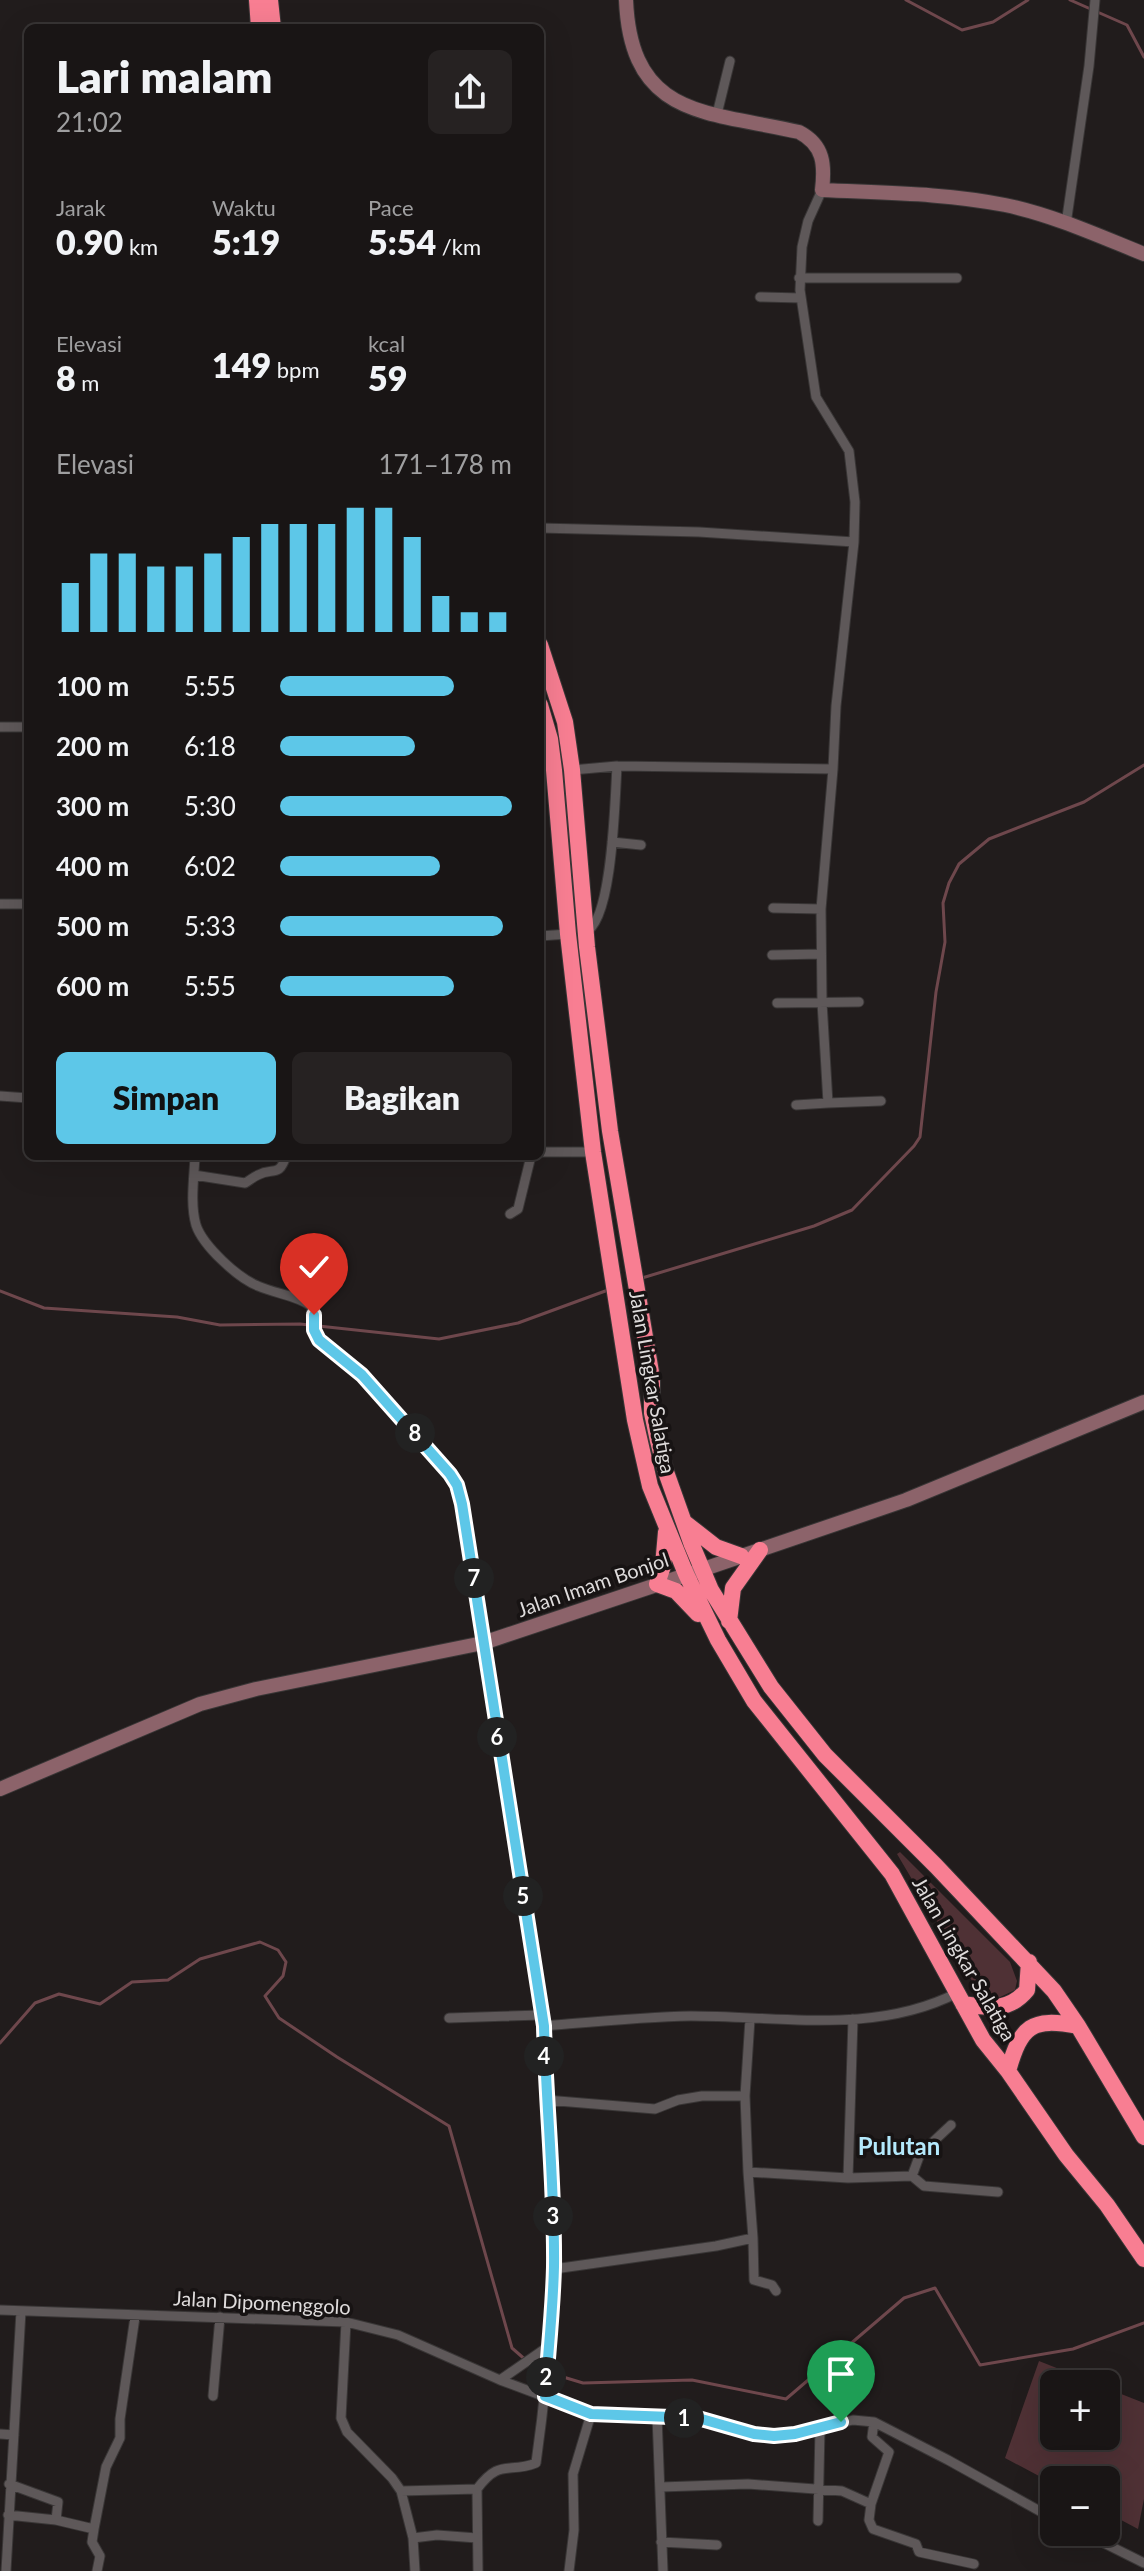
<!DOCTYPE html>
<html lang="id">
<meta charset="utf-8">
<style>
body{margin:0;font-family:Lato,sans-serif;background:#262222;color:#f1f3f6;height:100vh;display:flex;flex-direction:column;font-size:30px;white-space:nowrap}
*{box-sizing:border-box;margin:0}
p{font-size:26px;color:#9f9fa0}
.icon{flex:none;width:44px;height:44px;fill:none;stroke:currentColor;stroke-width:2;stroke-linecap:round;stroke-linejoin:round}
.map{position:relative;flex:1;overflow:hidden}
.side{position:absolute;left:24px;top:24px;width:520px;height:1136px;display:flex;flex-direction:column;background:#191515;border-radius:12px;box-shadow:0 8px 32px #0002,0 0 0 2px #373434}
.side>*{flex:none}
.tools{position:absolute;left:1040px;top:2370px;display:grid;gap:16px}
.tools a{display:grid;place-items:center;width:80px;height:80px;border-radius:12px;background:#191515;box-shadow:0 8px 32px #0002,0 0 0 2px #373434;font-size:40px}
.pin{position:absolute;display:grid;place-items:center;width:68px;height:68px;color:#fff;margin:-82px -34px;border-radius:50% 50% 50% 0;rotate:-45deg;box-shadow:0 0 8px #0007}
.pin .icon{rotate:45deg}
.km{position:absolute;width:40px;height:40px;margin:-20px;border-radius:50%;background:#222;color:#fff;font-size:22px;line-height:40px;text-align:center}
.round{display:grid;place-items:center;flex:none;width:84px;height:84px;border-radius:12px;background:#262222}
.summary{display:flex;align-items:center;justify-content:space-between;height:136px;padding:0 32px}
h1{font-size:44px;font-weight:800;line-height:60px}
.figures{display:grid;grid-template-columns:repeat(3,1fr);gap:12px;height:136px;padding:8px 32px}
.figures div{display:grid;align-content:center}
.figures b{font-size:34px;font-weight:800}
.figures small{font-size:22px;font-weight:400}
.figures p{font-size:22px}
.chart{height:224px;padding:16px 32px}
.chart p{display:flex;justify-content:space-between}
.chart svg{width:100%;height:144px;margin-top:8px;stroke:#5dc7e8;stroke-width:6}
.action{display:flex;gap:16px;margin-top:auto;padding:16px 32px}
.action a{flex:1;height:92px;border-radius:12px;background:#5dc7e8;color:#111;font-size:32px;font-weight:800;line-height:92px;text-align:center}
.action a+a{background:#262222;color:#f1f3f6}
ul{padding:0 32px;list-style:none;font-size:26px}
li{display:grid;grid-template-columns:128px 96px 1fr;align-items:center;height:60px}
li i{height:20px;border-radius:10px;background:#5dc7e8}
.map>svg:first-child{display:block}
.green{fill:#4f3135}
.lines{fill:none;stroke-linecap:round;stroke-linejoin:round}
.stream{stroke:#6e474c;stroke-width:3}
.street-casing{stroke:#393636;stroke-width:11}
.secondary-casing{stroke:#393636;stroke-width:16}
.highway-casing{stroke:#393636;stroke-width:18}
.street{stroke:#5e5859;stroke-width:9}
.secondary{stroke:#8c636a;stroke-width:14}
.highway{stroke:#f87e92;stroke-width:16}
.route-casing{stroke:#fff;stroke-width:16}
.route{stroke:#5dc7e8;stroke-width:10}
.labels{text-anchor:middle;stroke-width:7;stroke-linejoin:round;paint-order:stroke}
.street-label{font-size:20px;fill:#dfdcdc;stroke:#171313}
.quarter-label{font-size:24px;font-weight:bold;fill:#b4e9fc;stroke:#171313}
</style>
<div class="map">
<svg width="1144" height="2571" viewBox="0 0 1144 2571">
<rect width="100%" height="100%" fill="#211c1c"/>
<!-- green -->
<path class="green" d="M900,1852L1010,1962L1017,1981L1015,1990L996,1999L978,1991L897,1854Z
M1039,2361L1097,2384H1054V2436H1106V2388L1144,2403V2499L1138,2529L1106,2512V2480H1054V2484L1005,2458Z"/>
<g class="lines">
<!-- stream -->
<path class="stream" d="M906,0L962,30L993,22L1028,0
M1070,0L1127,25L1144,57
M642,1278L814,1226L852,1210L914,1146L920,1137L936,992L945,942L943,903L949,883L959,864L989,839L1084,802L1144,765
M0,1291L44,1308L177,1317L220,1325L300,1324L439,1339L518,1323L608,1290
M0,2043L35,2003L59,1994L100,2004L132,1982L168,1980L200,1959L260,1942L278,1950L286,1962L283,1976L265,1996L279,2018L337,2057L449,2126L512,2348L536,2369L543,2371
M550,2373L583,2383L692,2380L786,2399L904,2298L935,2288L980,2365L1073,2349L1144,2323"/>
<defs>
<path id="street" d="M717,114L730,61
M1066,224L1089,66L1095,0
M799,278H957
M760,297L801,298
M540,528L699,532L854,542L855,502L849,451L816,397L800,290L802,247L808,221L822,190
M0,727H28
M833,769L821,909L822,1002L828,1103L881,1101
M572,770L617,766L833,769L836,706L854,542
M612,842L641,845
M0,904H28
M773,908L821,909
M585,932C613,923 615,795 617,766
M540,936L568,934
M772,955L821,954
M777,1003L859,1002
M0,1096L28,1098
M796,1105L828,1103
M540,1152H593
M195,1156C194,1178 190,1204 196,1225C203,1246 238,1278 258,1286C276,1294 296,1295 311,1306L314,1330L319,1340L362,1375L450,1474C466,1500 467,1534 472,1564L544,2026C546,2107 557,2188 554,2269C551,2334 545,2399 536,2463C508,2474 500,2458 477,2489L401,2491
M194,1175L245,1183C249,1181 253,1177 258,1175C273,1167 279,1178 286,1156
M510,1214L518,1209L531,1156
M449,2018L542,2015
M544,2026C592,2022 642,2017 691,2016C779,2016 875,2035 957,1993
M546,2100L655,2109L678,2100L702,2096H745
M748,2172L745,2096L750,2019
M912,2176L920,2154L951,2125
M848,2178L853,2019
M753,2238L754,2280L772,2285L776,2291
M554,2269L716,2246L753,2238L748,2172L848,2178L912,2176L924,2186L998,2192
M0,2310L346,2322L398,2335L500,2380L591,2414L698,2418L754,2434L774,2436L795,2434L853,2420L874,2422L948,2460L1054,2519
M346,2322L341,2418L347,2432L392,2478L401,2491L413,2538L415,2571
M500,2380L549,2346
M213,2396L220,2317
M657,2416L663,2571
M0,2434L14,2435
M9,2484L58,2502L56,2520
M661,2487L748,2484L842,2491L871,2504L869,2520L873,2529L916,2544L919,2552L974,2564
M477,2489L478,2571
M871,2504L889,2452L872,2437L874,2422
M8,2515L56,2520L94,2529
M818,2521L820,2428
M1082,2532L1144,2563
M413,2538L437,2535L477,2538
M661,2542L717,2545
M6,2571L21,2311
M97,2571L100,2556L92,2542L94,2529L106,2467L120,2438V2419L135,2317
M569,2571L574,2530L573,2474L591,2414"/>
<path id="secondary" d="M626,0C631,119 708,111 799,132C824,145 825,165 822,190C883,193 945,193 1005,205C1053,215 1099,236 1144,254
M0,1789L200,1704L256,1689L483,1643L701,1570L906,1500L1144,1402"/>
<path id="highway" d="M257,0L259,28
M270,0L273,28
M540,645L565,722L572,770L587,947L610,1131L652,1378V1413L658,1441L666,1472L692,1545L711,1590L771,1687L825,1755L936,1866L1054,1991L1078,2026L1144,2137
M540,705L550,739L554,770L568,934L593,1152L635,1420L650,1486L686,1574L718,1640L754,1701L892,1874L983,2040L1008,2071L1066,2155L1107,2205L1144,2259
M684,1522L716,1547L741,1556
M666,1532L663,1566L657,1584L676,1591L698,1614
M729,1621L733,1588L760,1550
M963,2004C989,2008 1009,2012 1027,1990L1029,1962
M1008,2071C1021,2026 1031,2017 1078,2026"/>
</defs>
<!-- street casing -->
<use href="#street" class="street-casing"/>
<!-- secondary casing -->
<use href="#secondary" class="secondary-casing"/>
<!-- highway casing -->
<use href="#highway" class="highway-casing"/>
<!-- street -->
<use href="#street" class="street"/>
<!-- secondary -->
<use href="#secondary" class="secondary"/>
<!-- highway -->
<use href="#highway" class="highway"/>
</g>
<g class="lines">
<defs>
<path id="route" d="M314,1315V1330L319,1340L362,1375L450,1474L457,1485L462,1504L544,2026C546,2106 555,2186 554,2267C553,2310 548,2353 545,2396L591,2414L698,2418L754,2434L774,2436L795,2434L841,2422"/>
</defs>
<!-- route casing -->
<use href="#route" class="route-casing"/>
<!-- route -->
<use href="#route" class="route"/>
</g>
<g class="labels">
<!-- street labels -->
<g class="street-label">
<text transform="translate(652 1382) rotate(80)" y="7">Jalan Lingkar Salatiga</text>
<text transform="translate(593 1585) rotate(-19)" y="7">Jalan Imam Bonjol</text>
<text transform="translate(964 1959) rotate(60)" y="7">Jalan Lingkar Salatiga</text>
<text transform="translate(262 2303) rotate(3)" y="7">Jalan Dipomenggolo</text>
</g>
<!-- quarter labels -->
<g class="quarter-label">
<text x="899" y="2155">Pulutan</text>
</g>
</g>
</svg>
<div class="tools">
<a>+</a>
<a>−</a>
</div>
<div class="pin" style="left:841px;top:2422px;background:#1e9e55"><svg class="icon" aria-label="arrive" viewBox="0 0 24 24"><path d="M6 21V4h12l-3 4 3 4H6"/></svg></div>
<div class="pin" style="left:314px;top:1315px;background:#d93025"><svg class="icon" aria-label="check" viewBox="0 0 24 24"><path d="M5 12l5 5 9-10"/></svg></div>
<b class="km" style="left:684px;top:2418px">1</b>
<b class="km" style="left:546px;top:2377px">2</b>
<b class="km" style="left:553px;top:2216px">3</b>
<b class="km" style="left:544px;top:2056px">4</b>
<b class="km" style="left:523px;top:1896px">5</b>
<b class="km" style="left:497px;top:1737px">6</b>
<b class="km" style="left:474px;top:1578px">7</b>
<b class="km" style="left:415px;top:1433px">8</b>
<section class="side">
<div class="summary"><div><h1>Lari malam</h1><p>21:02</p></div><a class="round"><svg class="icon" aria-label="share" viewBox="0 0 24 24"><path d="M12 15V3M7 8l5-5 5 5M5 13v7h14v-7"/></svg></a></div>
<div class="figures">
<div><p>Jarak</p><b>0.90<small> km</small></b></div>
<div><p>Waktu</p><b>5:19</b></div>
<div><p>Pace</p><b>5:54<small> /km</small></b></div>
</div>
<div class="figures">
<div><p>Elevasi</p><b>8<small> m</small></b></div>
<div><b>149<small> bpm</small></b></div>
<div><p>kcal</p><b>59</b></div>
</div>
<div class="chart"><p><span>Elevasi</span>171–178 m</p>
<svg viewBox="0 0 160 44" preserveAspectRatio="none"><path d="M5 44V29M15 44V20M25 44V20M35 44V24M45 44V24M55 44V20M65 44V15M75 44V11M85 44V11M95 44V11M105 44V6M115 44V6M125 44V15M135 44V33M145 44V38M155 44V38"/></svg>
</div>
<ul>
<li><b>100 m</b>5:55<i style="width:75%"></i></li>
<li><b>200 m</b>6:18<i style="width:58%"></i></li>
<li><b>300 m</b>5:30<i style="width:100%"></i></li>
<li><b>400 m</b>6:02<i style="width:69%"></i></li>
<li><b>500 m</b>5:33<i style="width:96%"></i></li>
<li><b>600 m</b>5:55<i style="width:75%"></i></li>
</ul>
<div class="action"><a>Simpan</a><a>Bagikan</a></div>
</section>
</div>
